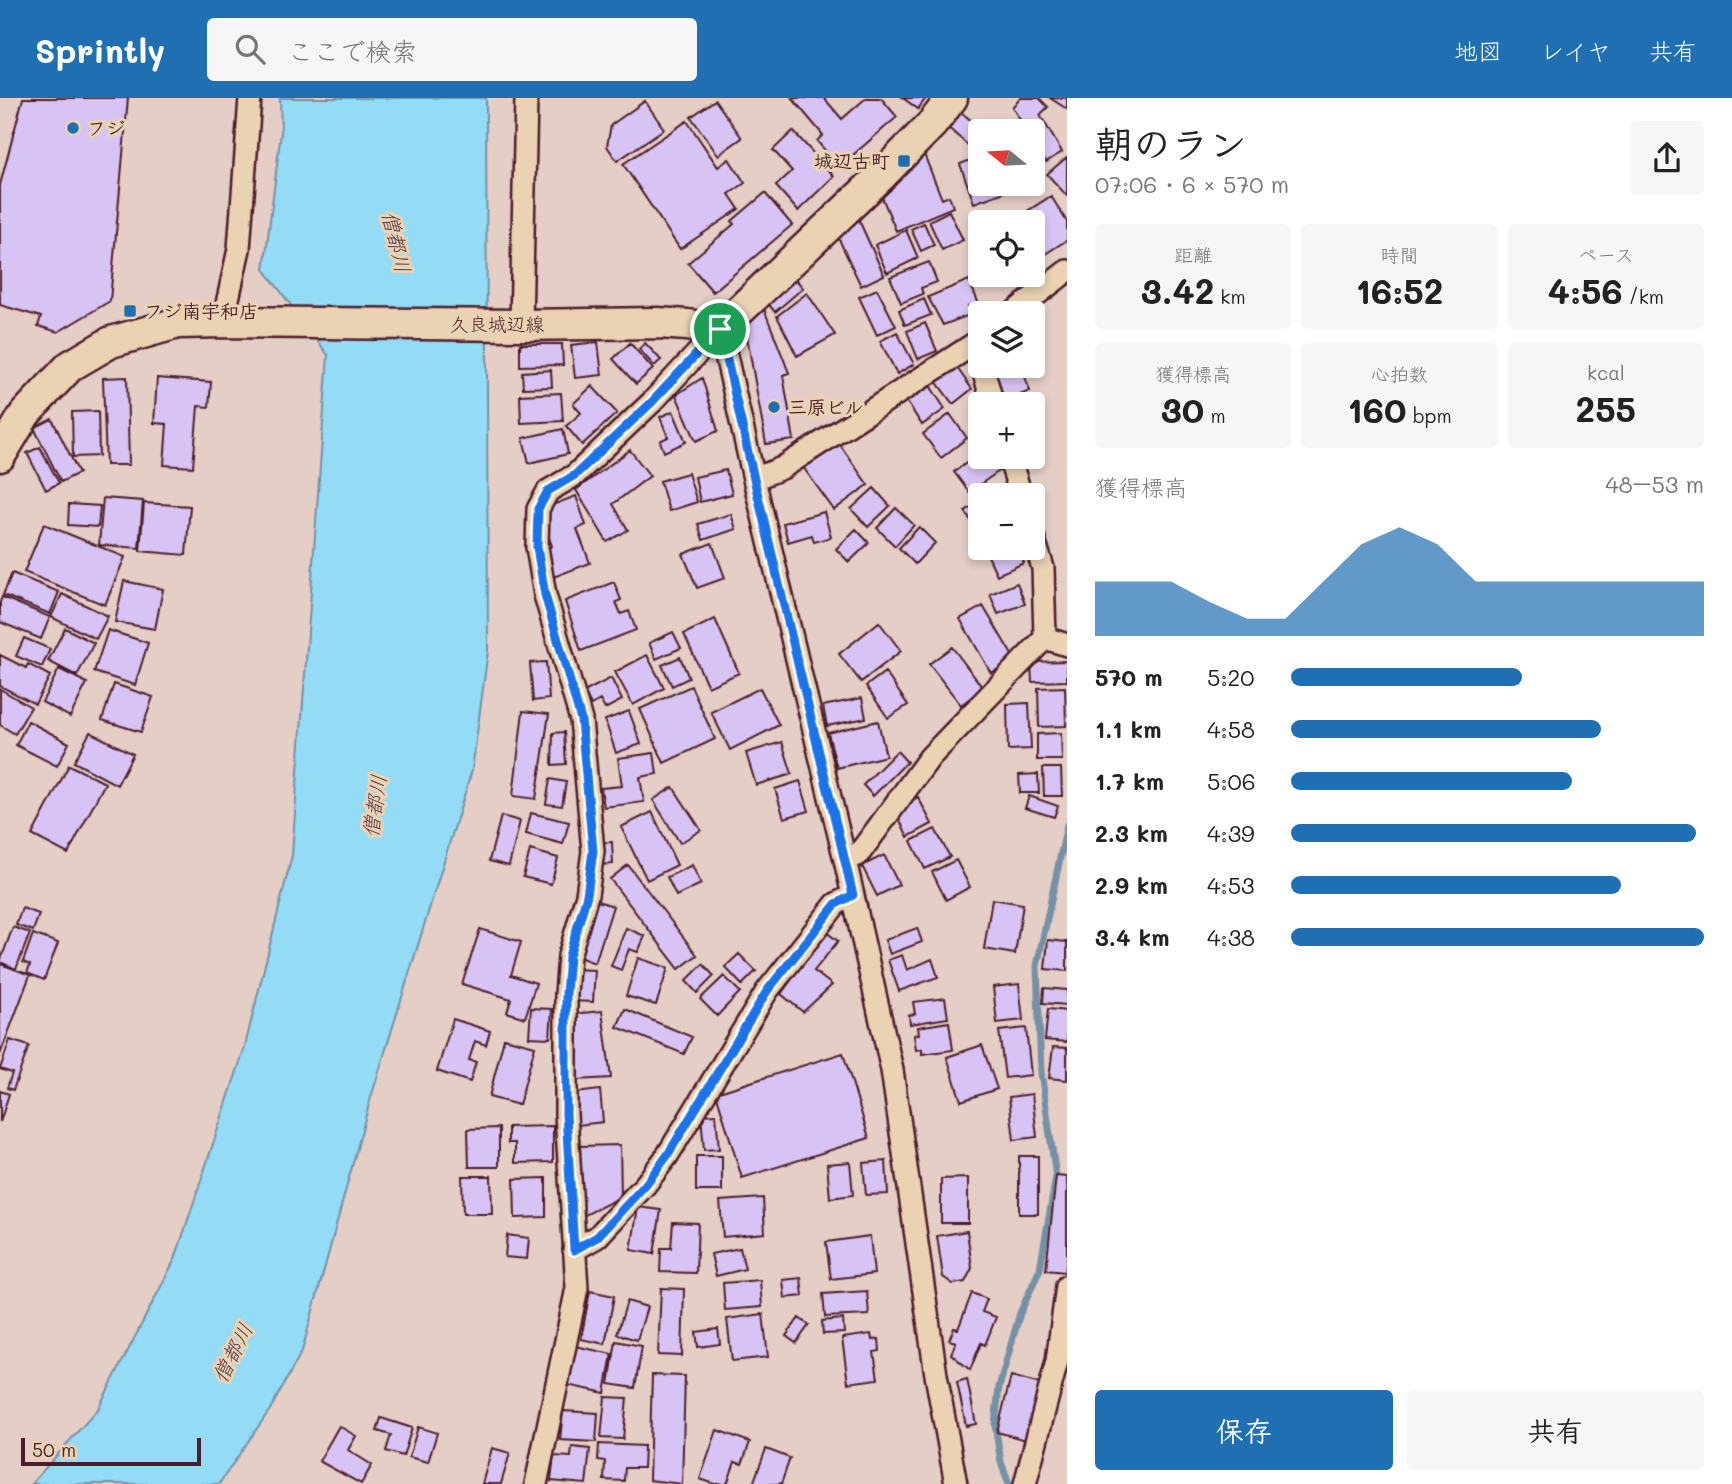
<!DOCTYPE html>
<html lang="ja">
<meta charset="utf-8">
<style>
body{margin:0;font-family:Mali,"Klee One",sans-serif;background:#f6f6f6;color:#222;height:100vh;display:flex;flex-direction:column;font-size:26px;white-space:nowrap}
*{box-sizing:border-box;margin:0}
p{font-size:23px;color:#767676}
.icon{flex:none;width:38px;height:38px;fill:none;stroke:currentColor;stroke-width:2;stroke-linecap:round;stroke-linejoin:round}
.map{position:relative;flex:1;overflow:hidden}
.sheet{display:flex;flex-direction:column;background:#fff;width:665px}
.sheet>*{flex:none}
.needle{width:46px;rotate:288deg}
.fabs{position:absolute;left:968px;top:21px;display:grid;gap:14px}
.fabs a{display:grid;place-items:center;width:77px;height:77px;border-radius:7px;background:#fff;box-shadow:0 4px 10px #0003;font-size:35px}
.scale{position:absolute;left:21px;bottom:18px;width:180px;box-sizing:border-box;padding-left:7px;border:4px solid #4a1f2b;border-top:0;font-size:19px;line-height:24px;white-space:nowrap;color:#4a1f2b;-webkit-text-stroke:5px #ead2b2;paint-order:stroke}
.pin{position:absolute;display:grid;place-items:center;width:60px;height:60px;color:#fff;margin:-30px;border:4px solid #fff;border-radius:50%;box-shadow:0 2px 7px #0007}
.round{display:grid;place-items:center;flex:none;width:74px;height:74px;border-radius:7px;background:#f6f6f6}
.headline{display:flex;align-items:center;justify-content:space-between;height:119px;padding:0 28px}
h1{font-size:38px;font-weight:800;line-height:52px}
.stats{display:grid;grid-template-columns:repeat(3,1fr);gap:10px;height:119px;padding:7px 28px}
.stats div{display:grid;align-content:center;border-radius:7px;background:#f6f6f6;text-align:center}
.stats b{font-size:35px;font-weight:800}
.stats small{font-size:19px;font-weight:400}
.stats p{font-size:19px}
.chart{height:196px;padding:14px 28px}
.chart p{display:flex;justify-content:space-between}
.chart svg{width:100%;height:126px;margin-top:7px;fill:#1f6fb2;opacity:.7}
.primary-button{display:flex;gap:14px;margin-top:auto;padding:14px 28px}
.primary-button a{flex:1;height:80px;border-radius:7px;background:#1f6fb2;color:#fff;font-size:28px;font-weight:800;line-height:80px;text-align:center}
.primary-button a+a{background:#f6f6f6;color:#222}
ul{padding:0 28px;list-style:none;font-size:23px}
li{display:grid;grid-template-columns:112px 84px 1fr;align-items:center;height:52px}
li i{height:18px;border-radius:9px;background:#1f6fb2}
header{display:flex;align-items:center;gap:42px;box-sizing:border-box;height:98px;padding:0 35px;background:#1f6fb2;color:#fff}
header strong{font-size:33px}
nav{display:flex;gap:38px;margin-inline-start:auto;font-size:24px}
.search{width:490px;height:63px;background:#f6f6f6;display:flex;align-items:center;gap:18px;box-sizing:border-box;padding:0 24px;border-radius:7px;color:#767676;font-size:26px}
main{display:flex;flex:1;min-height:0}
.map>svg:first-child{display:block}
.water{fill:#94dbf6;stroke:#7690a5;stroke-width:2}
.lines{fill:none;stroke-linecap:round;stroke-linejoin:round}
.stream{stroke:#7690a5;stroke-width:7}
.building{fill:#d8c4f4;stroke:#4a1f2b;stroke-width:2}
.street-casing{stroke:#4a1f2b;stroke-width:26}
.secondary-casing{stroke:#4a1f2b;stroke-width:35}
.street{stroke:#ead2b2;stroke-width:21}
.secondary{stroke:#ead2b2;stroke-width:30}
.route-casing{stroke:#fff;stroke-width:14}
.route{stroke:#1a73e8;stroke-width:9}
.poi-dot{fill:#1f6fb2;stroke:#ead2b2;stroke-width:2.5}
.labels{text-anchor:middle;stroke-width:6;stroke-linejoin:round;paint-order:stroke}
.poi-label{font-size:19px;font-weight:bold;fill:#4a1f2b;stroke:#ead2b2;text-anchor:start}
.street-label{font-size:19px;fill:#4a1f2b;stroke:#ead2b2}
.water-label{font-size:21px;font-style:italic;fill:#553b49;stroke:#ead2b2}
</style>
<header>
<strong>Sprintly</strong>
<div class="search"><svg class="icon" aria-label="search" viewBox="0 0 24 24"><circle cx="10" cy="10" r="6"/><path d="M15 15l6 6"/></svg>ここで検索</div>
<nav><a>地図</a><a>レイヤ</a><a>共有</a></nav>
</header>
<main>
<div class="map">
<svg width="1067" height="1386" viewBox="0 0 1067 1386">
<rect width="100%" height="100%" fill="#e5cec6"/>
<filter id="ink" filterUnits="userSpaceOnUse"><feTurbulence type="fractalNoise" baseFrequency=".0143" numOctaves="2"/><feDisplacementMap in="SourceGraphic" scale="14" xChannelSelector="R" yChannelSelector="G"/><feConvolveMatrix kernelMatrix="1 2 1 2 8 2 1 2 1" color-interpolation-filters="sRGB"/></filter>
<g filter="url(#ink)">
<!-- water -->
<path class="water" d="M280,0H486L488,553L472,672L369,1006L302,1253L271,1310L219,1386H31L98,1311L175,1161L244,952L292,757L328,257L264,171L281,34Z"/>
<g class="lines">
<!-- stream -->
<path class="stream" d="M1009,1386L1001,1364L995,1327L999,1289L1020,1215L1040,1171L1056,1079L1041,974L1037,868L1067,727"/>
</g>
<!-- building -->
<path class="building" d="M23,0H128L110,203L58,234L38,228L41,219L0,207V87Z
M792,0H824L842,21L866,0H881L897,19L839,69L817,43L823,37Z
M903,0H926L918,11Z
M1021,0H1039L1048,9L1040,17L1062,54L1046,64L1032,41V33H1027L1012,9Z
M1050,0H1067V11Z
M715,2L742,40L718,57L691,19Z
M645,3L664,31L617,63L607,48L611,27Z
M957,11L984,33H980V58L944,26Z
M687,23L718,69L729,61L745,85L729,96L739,111L680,151L623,66Z
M793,33L834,78L798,113L776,88L792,73L773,52Z
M921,49L942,101L949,98L953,109L896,133L879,92Z
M979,59L980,86H1010L1002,95L974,105L960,66Z
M1067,59V98L1047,76Z
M765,95L792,127L713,194L688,165L734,126L732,123Z
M1051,98L1067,124V142L1039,160L1032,150V124H1016L1015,121Z
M949,113L963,142L942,152L929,123Z
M857,118L884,177L861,188L837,137Z
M924,125L934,147L921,153L911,131Z
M906,132L918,160L887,175L875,147Z
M929,164L937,184L921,190L923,196L901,205L890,179Z
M794,179L803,190L775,214L765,202Z
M969,182L978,204L968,208L972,216L943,227L928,199Z
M877,191L896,228L877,237L859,199Z
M807,195L835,237L797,258L777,218Z
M924,201L931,217L905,227L899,212Z
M764,211L789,275L783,277L794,342L766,346L746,233L750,222Z
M925,225L937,253L918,261L907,233Z
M897,234L914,266L897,276L880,243Z
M598,244L602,277L575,280L571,247Z
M630,245L653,271L636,286L613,261Z
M645,245L661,262L654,268L639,251Z
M520,246H562L563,267L520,268Z
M955,267L972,291L953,306L935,282Z
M989,268H1021L1030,293L1002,304Z
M551,272L552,289L523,290L522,274Z
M127,279L129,367H106L103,280Z
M157,280L211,284L209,309L198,308L193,369L164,367L167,326L154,325Z
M702,280L718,333L696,343L676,297Z
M929,286L945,311L922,327L905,301Z
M592,288L617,315L582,347L566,328L581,315L573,306Z
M561,295L563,323L521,325L520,297Z
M98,313L99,358L73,359L72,314Z
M673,313L686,344L664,354L660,343L668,339L660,319Z
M950,316L967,340L941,360L923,336Z
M52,321L79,375L61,384L34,330Z
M563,331L568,356L529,365L523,340Z
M838,344L868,387L834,412L803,369Z
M40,349L59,385L46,392L27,355Z
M630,352L650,378L613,406L628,432L607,444L576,392Z
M980,355V359H994L1002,371L969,394L954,374Z
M726,372L732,396L700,404L695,379Z
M688,375L697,404L669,413L660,383Z
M874,390L890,408L868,429L851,411Z
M576,398L586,427L577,431L590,465L551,480L541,453L552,448L539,412Z
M103,400L143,403L139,450L99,447Z
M980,404V437L965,413Z
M144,405L190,408L186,457L140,453Z
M69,406L100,408L98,429L68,427Z
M896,410L914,427L895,448L877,430Z
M824,414L831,439L814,444L812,437L788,444L783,425Z
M731,416L736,431L703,442L698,426Z
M44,426L125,459L105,507L24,474Z
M919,429L935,445L915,466L899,450Z
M856,431L869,445L849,464L836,451Z
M712,445L725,480L697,490L683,456Z
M1006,450H1018L1024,465L997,477L988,458Z
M12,475L59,494L50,516L3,497Z
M124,483L163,491L155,531L115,524Z
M614,484L621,502L616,504L621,516L629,513L636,532L581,553L565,503Z
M1017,485L1025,506L998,516L990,496Z
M62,496L108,518L96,541L51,519Z
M2,499L50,519L41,541L0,524V504Z
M983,508L1015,562L991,575L960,521Z
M715,521L739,575L708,589L684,536Z
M879,524L901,553L861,584L839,556Z
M65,530L94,545L77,578L48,563Z
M108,532L148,545L135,587L94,574Z
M673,534L681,550L656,561L649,545Z
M24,540L50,551L42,569L16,558Z
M952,549L983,590L961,607L929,566Z
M0,557L26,570L28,566L50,578L35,606L0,588Z
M647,557L664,590L633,607L615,574Z
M680,559L689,580L672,588L662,567Z
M1067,563V583L1032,584L1031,564Z
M546,564L549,601L533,603L530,565Z
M59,571L87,585L70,619L42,604Z
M885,574L908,607L888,620L866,588Z
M611,580L622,602L605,611L600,602L591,607L584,594Z
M114,586L153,599L141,634L102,622Z
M691,588L715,641L664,665L640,611Z
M1065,589L1066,628L1039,629L1038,590Z
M760,590L779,627L730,652L711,614Z
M0,591L31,609L15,636L0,627Z
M862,600L866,620L827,628L823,608Z
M1029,605L1031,651L1008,652L1007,606Z
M523,613L549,616L536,701L513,698Z
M629,613L641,646L616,655L605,622Z
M28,623L69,645L57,668L16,647Z
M878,623L886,658L837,670L828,635Z
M90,634L133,656L117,687L74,664Z
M564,634L566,666L552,667L553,635Z
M1061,635L1062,662H1037V636Z
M782,644L792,676L756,687L746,655Z
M897,653L907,664L873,698L863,687Z
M654,655L657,676L640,679L644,704L604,709L601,690L622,688L618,660Z
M69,667L105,685L68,756L32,737Z
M1043,670H1061L1062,698H1044Z
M1038,676L1039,695H1020L1019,677Z
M550,681L566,684L562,708L546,706Z
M800,683L809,713L784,720L775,691Z
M673,689L701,732L680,745L653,702Z
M1029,698L1058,708L1054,719L1025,710Z
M918,699L932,726L908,739L894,711Z
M652,714L677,767L647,782L621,729Z
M531,715L569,724L563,746L526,736Z
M501,718L520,723L509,768L489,763Z
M935,731L950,759L925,771L911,743Z
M612,744L613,766L597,767L596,745Z
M530,752L558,760L551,786L523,779Z
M884,757L899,787L877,798L862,768Z
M956,762L970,789L946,802L932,774Z
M628,767L697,857L679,871L610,781Z
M692,767L701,786L676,798L667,779Z
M591,801L613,808L595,865L573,857Z
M992,801L1023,806L1015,856L984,851Z
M22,810L39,816L33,833L16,827Z
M13,829L30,835L16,871L0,864Z
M626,830L645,838L638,854L629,851L621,872L611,868Z
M821,830L838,843L814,873L832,887L803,914L781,896L795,877L788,871Z
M917,830L922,844L890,856L885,842Z
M480,831L521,844L511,877L536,885L525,920L507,914L511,901L462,886Z
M33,836L58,845L44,882L27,875L30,867L23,864Z
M1048,842L1067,844V873L1045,871Z
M739,856L756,873L742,887L725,869Z
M902,857L907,872L932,861L938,879L899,893L888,862Z
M638,860L668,870L656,907L626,898Z
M1,866L30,877L0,957V868Z
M703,866L714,878L697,895L686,883Z
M573,871L595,872L593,904L571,903Z
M724,878L740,894L717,918L700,901Z
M1019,886L1023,922L997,925L993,889Z
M1044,890L1067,892V907L1043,905Z
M945,900L948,920L910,926L909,917L915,916L913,904Z
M531,910L552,911L550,940L529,939Z
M625,911L692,939L684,956L617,929Z
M1048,911L1067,913V944L1045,942Z
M602,913L611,980L576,982L571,916Z
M453,921L490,933L486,947L475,943L469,962L476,964L470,984L437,973Z
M949,924L953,952L922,956V951L916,952L914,937L919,936L918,929Z
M1026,930L1031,977L1005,980L999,933Z
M504,940L535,948L519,1007L489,999Z
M10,942L29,948L13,992L7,990L12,975L0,971Z
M982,947L997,991L961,1003L947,959Z
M1053,949L1067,950V982L1049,980Z
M843,955L869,1040L742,1080L716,995Z
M600,992L603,1024L578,1027L575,995Z
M0,993L9,996L0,1024Z
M1032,996L1037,1039L1014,1042L1009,999Z
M716,1016L719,1051L704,1052L701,1017Z
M553,1028V1064L515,1065V1045H508V1029Z
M499,1030V1069H469L468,1031Z
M620,1047L621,1099L581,1119L580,1048Z
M696,1058H722V1093H696Z
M1019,1058H1038V1116H1019Z
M886,1063L888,1096L866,1097L863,1065Z
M850,1064L853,1097L830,1100L827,1066Z
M462,1078H491L492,1116H463Z
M1056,1078L1067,1079V1160L1065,1174L1046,1172Z
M546,1080V1119L515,1120L514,1081Z
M968,1080V1125H941V1081Z
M763,1100L765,1135L723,1139L720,1103Z
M638,1109L661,1112L654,1156L631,1152Z
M673,1124L698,1125L696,1175L660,1174L661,1150H671Z
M967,1133L972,1170L965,1184L953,1186L943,1179L937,1138Z
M507,1137L529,1140L527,1161L505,1159Z
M870,1138L874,1176L831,1181L826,1144Z
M740,1150L745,1171L716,1178L711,1156Z
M801,1180L803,1198L785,1200L783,1182Z
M760,1182L762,1209L725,1212L723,1185Z
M661,1190L684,1191L682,1258L658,1257Z
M590,1193L614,1198L605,1246L581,1241Z
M867,1193L869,1217L825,1219L823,1196Z
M972,1195L987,1201L982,1214L996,1219L985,1247L981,1245L970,1272L951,1256L956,1244L949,1242L954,1230L958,1231Z
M627,1203L647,1209L637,1242L617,1236Z
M763,1216L768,1259L732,1263L727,1221Z
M799,1220L809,1227L796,1245L786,1238Z
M843,1221L844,1235L823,1236L822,1223Z
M718,1231L720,1246L698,1249L696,1234Z
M871,1236L872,1242L879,1241L880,1253L874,1254L878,1281L848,1285L842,1240Z
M616,1243L642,1248L635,1290L609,1286Z
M575,1248L612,1256L605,1295L567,1287Z
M652,1277L685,1278L682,1386L649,1382Z
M1011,1278L1040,1286L1026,1342L997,1334Z
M967,1281L976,1326L966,1328L957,1284Z
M605,1299L627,1300L623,1341L601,1340Z
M563,1313L598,1315L596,1344L560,1342Z
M381,1320L412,1330L403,1358L386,1353L391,1337L377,1333Z
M339,1328L356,1338L348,1352L372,1367L361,1386L319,1363Z
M418,1329L437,1335L428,1364L409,1359Z
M717,1332L750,1344L742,1366L735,1364L727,1386H715L700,1381Z
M599,1346L644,1348L643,1370H625L624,1383L604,1382L605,1363L598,1362Z
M572,1349L590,1351L586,1386L551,1383L554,1358L571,1359Z
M492,1350L510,1355L501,1386H482Z
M766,1351L790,1360L781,1386H753Z"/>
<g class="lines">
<defs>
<path id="street" d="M1013,215L1067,173
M223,224L239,151L250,0
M521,227L526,0
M720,231L754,381L845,762L892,972L936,1277L956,1386
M982,268L993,306
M1009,359L1021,397
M754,381L782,370L980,242
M1045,540L1067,547
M845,762L858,757L930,659L1045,540L1043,470L1032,435
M574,1152L597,1139L645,1087L667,1058L767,893L836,806L853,797
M536,1386L577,1190L566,1016V896L569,858L587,797L593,753L581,622L545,497L537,449L538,411L548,393L575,377L652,304L720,231
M1025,1386L1057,1263L1067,1188"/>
<path id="secondary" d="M0,358L25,316L70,268L111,244L178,225L223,224L521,227L658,225L687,227L720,231L880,79L932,26L952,0"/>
</defs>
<!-- street casing -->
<use href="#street" class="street-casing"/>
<!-- secondary casing -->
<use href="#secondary" class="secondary-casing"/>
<!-- street -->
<use href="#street" class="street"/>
<!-- secondary -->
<use href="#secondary" class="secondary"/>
</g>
</g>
<g class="lines" filter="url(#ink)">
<defs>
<path id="route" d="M720,231L754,381L853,797L836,806L767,893L667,1058L645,1087L597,1139L574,1152L566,1016V896L569,858L587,797L593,753L581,622L545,497L537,449L538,411L548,393L575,377L652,304Z"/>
</defs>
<!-- route casing -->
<use href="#route" class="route-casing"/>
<!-- route -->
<use href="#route" class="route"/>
</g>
<!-- markers -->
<g class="poi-dot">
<circle cx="73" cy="30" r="7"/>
<rect x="897" y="56" width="14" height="14" rx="3.5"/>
<rect x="123" y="206" width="14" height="14" rx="3.5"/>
<circle cx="774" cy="309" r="7"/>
</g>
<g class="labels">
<!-- poi labels -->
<g class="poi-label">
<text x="87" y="37">フジ</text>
<text x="890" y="70" text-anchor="end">城辺古町</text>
<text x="144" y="220">フジ南宇和店</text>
<text x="788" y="316">三原ビル</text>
</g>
<!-- street labels -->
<g class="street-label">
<text x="497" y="233">久良城辺線</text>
</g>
<!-- water labels -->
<g class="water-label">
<text transform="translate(396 144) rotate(77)" y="7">僧都川</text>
<text transform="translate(375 708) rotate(-82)" y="7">僧都川</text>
<text transform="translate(233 1255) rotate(-63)" y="7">僧都川</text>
</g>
</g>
</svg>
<div class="fabs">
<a><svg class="needle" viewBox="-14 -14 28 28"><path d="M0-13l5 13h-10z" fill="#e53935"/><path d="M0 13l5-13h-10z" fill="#767676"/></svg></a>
<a><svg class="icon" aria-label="locate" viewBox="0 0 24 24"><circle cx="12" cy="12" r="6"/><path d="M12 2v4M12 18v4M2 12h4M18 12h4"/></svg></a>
<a><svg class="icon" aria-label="layers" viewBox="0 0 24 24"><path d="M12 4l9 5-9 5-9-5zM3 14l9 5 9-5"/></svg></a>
<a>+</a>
<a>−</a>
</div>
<div class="scale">50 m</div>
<div class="pin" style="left:720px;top:231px;background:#1e9e55"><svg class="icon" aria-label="arrive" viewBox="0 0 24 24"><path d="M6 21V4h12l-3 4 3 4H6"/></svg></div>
</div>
<section class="sheet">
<div class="headline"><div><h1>朝のラン</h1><p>07:06 · 6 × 570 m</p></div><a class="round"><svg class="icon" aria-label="share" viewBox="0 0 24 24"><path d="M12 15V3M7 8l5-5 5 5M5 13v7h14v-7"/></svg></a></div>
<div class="stats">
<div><p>距離</p><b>3.42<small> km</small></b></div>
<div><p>時間</p><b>16:52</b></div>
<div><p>ペース</p><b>4:56<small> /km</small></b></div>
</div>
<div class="stats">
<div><p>獲得標高</p><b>30<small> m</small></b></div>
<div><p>心拍数</p><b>160<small> bpm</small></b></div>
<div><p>kcal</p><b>255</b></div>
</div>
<div class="chart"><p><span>獲得標高</span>48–53 m</p>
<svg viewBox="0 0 160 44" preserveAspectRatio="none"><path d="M0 44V25L10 25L20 25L30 32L40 38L50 38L60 25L70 12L80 6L90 12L100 25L110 25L120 25L130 25L140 25L150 25L160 25V44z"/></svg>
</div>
<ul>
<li><b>570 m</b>5:20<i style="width:56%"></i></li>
<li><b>1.1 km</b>4:58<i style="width:75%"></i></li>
<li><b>1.7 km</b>5:06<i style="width:68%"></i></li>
<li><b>2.3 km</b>4:39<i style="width:98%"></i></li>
<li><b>2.9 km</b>4:53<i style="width:80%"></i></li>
<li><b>3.4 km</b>4:38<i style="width:100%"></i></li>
</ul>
<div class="primary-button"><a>保存</a><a>共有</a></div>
</section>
</main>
